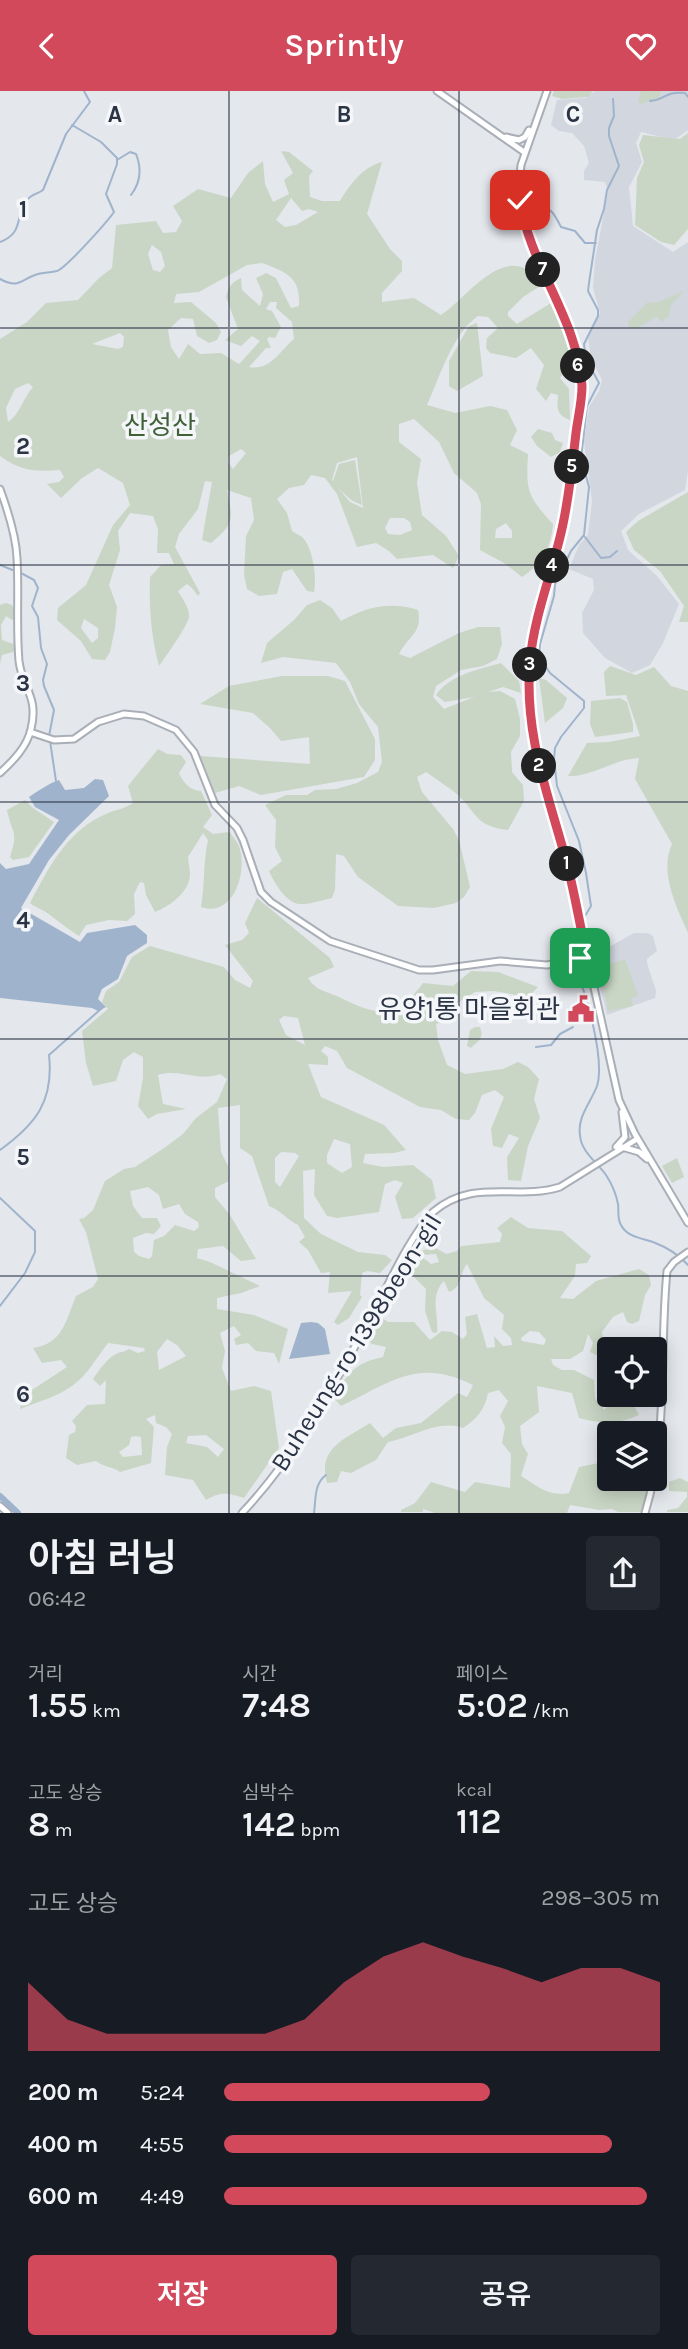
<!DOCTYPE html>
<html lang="ko">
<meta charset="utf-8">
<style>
body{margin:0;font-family:Karla,"Noto Sans KR",sans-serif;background:#242831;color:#f1f3f6;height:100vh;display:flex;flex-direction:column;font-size:26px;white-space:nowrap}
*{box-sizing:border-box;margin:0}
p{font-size:23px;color:#9ea1a6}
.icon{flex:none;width:38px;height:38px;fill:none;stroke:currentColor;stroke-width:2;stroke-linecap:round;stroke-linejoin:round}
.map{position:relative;height:1422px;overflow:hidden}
.drawer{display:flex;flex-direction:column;background:#171b24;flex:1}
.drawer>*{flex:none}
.controls{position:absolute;left:597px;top:1246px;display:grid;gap:14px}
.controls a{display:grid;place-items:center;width:70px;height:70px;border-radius:7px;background:#171b24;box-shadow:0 4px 18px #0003;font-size:35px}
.pin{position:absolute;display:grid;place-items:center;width:60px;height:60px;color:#fff;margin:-30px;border-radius:14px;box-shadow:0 4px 10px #0006}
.km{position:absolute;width:35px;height:35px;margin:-18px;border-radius:50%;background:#222;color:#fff;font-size:19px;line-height:35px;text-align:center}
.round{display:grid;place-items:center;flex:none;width:74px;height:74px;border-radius:7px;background:#242831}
.head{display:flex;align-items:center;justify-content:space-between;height:119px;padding:0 28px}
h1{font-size:38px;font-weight:600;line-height:52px}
.figures{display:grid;grid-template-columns:repeat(3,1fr);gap:10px;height:119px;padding:7px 28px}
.figures div{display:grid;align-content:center}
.figures b{font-size:35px;font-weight:600}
.figures small{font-size:19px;font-weight:400}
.figures p{font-size:19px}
.chart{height:196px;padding:14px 28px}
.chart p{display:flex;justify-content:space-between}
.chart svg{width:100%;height:126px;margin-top:7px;fill:#d1495b;opacity:.7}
.action{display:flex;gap:14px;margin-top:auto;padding:14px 28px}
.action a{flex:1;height:80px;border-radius:7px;background:#d1495b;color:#fff;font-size:28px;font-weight:600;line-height:80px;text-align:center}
.action a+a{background:#242831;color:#f1f3f6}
ul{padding:0 28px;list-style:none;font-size:23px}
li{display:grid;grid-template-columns:112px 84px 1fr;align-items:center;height:52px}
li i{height:18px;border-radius:9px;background:#d1495b}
header{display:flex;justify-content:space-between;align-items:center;height:91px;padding:0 28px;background:#d1495b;color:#fff;font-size:32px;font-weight:600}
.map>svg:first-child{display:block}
.built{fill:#d2d6de}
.green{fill:#c9d6c5;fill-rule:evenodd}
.water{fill:#9fb4cc}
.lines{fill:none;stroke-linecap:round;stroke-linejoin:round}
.stream{stroke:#9fb4cc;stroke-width:2}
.river{stroke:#9fb4cc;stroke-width:6}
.secondary-casing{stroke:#a9aeb7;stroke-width:9}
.secondary{stroke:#fff;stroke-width:5}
.route-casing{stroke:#fff;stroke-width:14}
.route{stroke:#d1495b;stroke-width:9}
.grid{fill:none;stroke:#2b3445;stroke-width:2;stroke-opacity:0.55}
.labels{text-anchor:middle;stroke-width:7;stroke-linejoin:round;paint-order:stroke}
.park-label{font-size:26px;fill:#3f6138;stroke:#f4f6f9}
.poi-label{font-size:26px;fill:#2b3445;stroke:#f4f6f9;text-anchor:end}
.street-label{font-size:26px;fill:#2b3445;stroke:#f4f6f9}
.grid-label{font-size:23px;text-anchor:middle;font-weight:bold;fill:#2b3445;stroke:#f4f6f9;stroke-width:7;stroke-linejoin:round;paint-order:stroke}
</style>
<header><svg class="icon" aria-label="back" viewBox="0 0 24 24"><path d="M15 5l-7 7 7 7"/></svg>Sprintly<svg class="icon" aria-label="heart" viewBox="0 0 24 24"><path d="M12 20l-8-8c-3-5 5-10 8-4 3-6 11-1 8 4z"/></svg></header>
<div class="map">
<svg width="688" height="1422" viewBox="0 0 688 1422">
<rect width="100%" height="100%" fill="#e4e7ec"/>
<!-- built -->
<path class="built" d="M595,0H688V39L674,49L641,41L636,52L642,71L629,96L633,135L673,161L688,151V380L685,399L639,423L621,440L628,459L657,485L679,513L663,552L650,574L632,582L605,567L583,542L582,522L594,499L593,488L569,478L579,454L588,444L592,410L584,351L589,316L599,300L602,289L591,267L588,247L600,222L593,197L595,169L608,100L605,91L584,89V80L589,72L584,55L572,42L559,40L551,34L557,9L586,7Z
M634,842H648L653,845L657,860L647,868V872L656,900L655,907L607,924L593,865Z"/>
<!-- green -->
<path class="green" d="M554,0H593L588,6L562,8L552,5Z
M641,0H661L659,7L640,13L638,9Z
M688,42V138L674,154L661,151L635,134L637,87L644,71L639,54L643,44L680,48Z
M281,60L289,61L313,80L309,85L310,106L322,110H340C350,93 363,76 382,71L367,123L390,158L402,170V180L382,202V211L414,207L441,224C463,210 496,162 526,178C532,182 538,190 542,194L523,206L508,221V225L517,233L551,212L566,249L572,278L565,280L560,287L569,298L570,329C556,324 557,317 558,304L551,302L546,310L536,298L544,274L531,257L516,267L490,262L486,257L487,247L498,237L488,226L478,225C452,243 440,286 427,314L455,322L490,315L507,319L517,339L510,354L528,363C526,400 527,405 553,433C551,457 542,473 522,486L504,472L480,459L481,413L477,402L454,382L439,351L414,328L399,333V351L421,368L417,392L422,424L446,445L459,465L453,477L433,464L397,468L389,460L376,452L357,456L337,403L325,387L311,384L304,394L289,397L277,408L287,422L292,440C295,442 299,444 302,446C313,456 317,487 314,501L307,500L292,478L283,481L277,503L259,505L247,498L244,484L246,445L254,429L251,407L227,399C233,429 235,432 211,452L202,449L212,391L205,390L198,418L179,443L175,456L200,502L198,505L192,497L187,493L178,500C182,507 190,518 189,526C188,534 165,567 159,575C151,544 149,517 150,486L161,474L174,473L169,462H157L158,438L153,425L130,422L118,440L120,459L109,494L117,516L115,537L110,561L105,569L92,568L81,550L57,529L58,517L86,494L113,434L130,414L123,392L98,377L82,387L61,407L47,393L59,391L64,386L60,379C35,381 21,380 0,365V248L27,231L46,212L78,209L99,187L112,177L116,134L156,130L163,142L176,141L182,130L173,115L198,98L231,107L248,82L263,70L265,93L273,111L289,103L284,89L293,82ZM291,107L302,120L309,118L318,121L296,134L285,136L276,129ZM152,154L161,161L165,175L160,181L153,179L148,163ZM262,172C286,181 301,186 299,215L291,217L276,187L266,182L256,187L263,203L260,215L242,199L241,187C232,191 228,196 226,206L238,238L225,249L241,255L252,245L260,250L239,273L221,262L200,263L188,253L179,268L171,256L168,239L181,227L193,228L197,245L209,252L217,249L221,241L216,232L191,211L174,212L176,203L199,201L247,174ZM270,211H277L276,217L292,231L294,248C279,261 270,280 249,276L266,257H271L267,248L269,246L275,247L281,236L272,220L266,218ZM120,242L124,246L123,256L118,258L92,253ZM28,292L33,296C23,307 20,323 8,331L6,317L15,298ZM241,358L246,362L233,378L228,371L229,365ZM357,366L363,417L350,411L338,397L351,409L362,414L355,369L339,373L333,390L332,389L337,372ZM390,427H404L410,431L412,439L400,444L388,443L385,437ZM506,432L512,440V447H495L496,438ZM84,528L98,537V547L92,552L81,537Z
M684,200L671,214L669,225L661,231L657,225L638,237H629L628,231L648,211L656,212Z
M477,232L483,285L457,300L449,295V270L469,235Z
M538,338L552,342L555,349L563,352L560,361L551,366L537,355L531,346Z
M688,401V531H679L684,515L660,480L634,459L626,441L638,430Z
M320,509L332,517L341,530C366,516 390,510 418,519C423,542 408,545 399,563L410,567L459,542L478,536H500L502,553L497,568L483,575L461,579L436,595L433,606L444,618L474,606L445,611L436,604C449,584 480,578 501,572L519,590L521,602L503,596L488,601L500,600L515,608L520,628V645L511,661L512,681L523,694L524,710L508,739C476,735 479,725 459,705C449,696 437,689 426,681L417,686L422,701L453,738L459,749L470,796L464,806L456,812L434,817L398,815L358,786L344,765L336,763L335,799L332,807C322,809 308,814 299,813C285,811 274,791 269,780L282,770L275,756L276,729L265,714L286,704H307L315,699L336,698L357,692L378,681L382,671L378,636L359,613L350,591L336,572L283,566L261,572L267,552L294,529L307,514Z
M6,512L12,514L17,525L12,529L6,525L1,534L2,549L16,554L13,561L2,564L0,573V514Z
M610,575L636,584L654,576L671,595L688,600V842C676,815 659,781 672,753L635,688L639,667C613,668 593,686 568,685L587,652L609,651L640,645L626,604L606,605L604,581Z
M282,585H328L345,590L375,648V669L364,686L261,704L239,695L215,702L200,665L310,673L309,646L281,650L270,637L253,622L200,613L229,595Z
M539,587L546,589L567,607L563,617L545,632Z
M620,607L627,611L633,633V641L595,646L590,633L591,610Z
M158,658L167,663L181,664L186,671L179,682C184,693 190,699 201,700L212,724L203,736L213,743L230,741C232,745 237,750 239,755C248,780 234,827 201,816C205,793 203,772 208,749L203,742L188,766C188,771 190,778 190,783C190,801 170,815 155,821L146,804L144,792L140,791L134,803L135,823L127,830L109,829L86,834L79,845C68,838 59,831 50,824C44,819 36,817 30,812C49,776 67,739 108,722C117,718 122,719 133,712L128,695Z
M25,709L33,717L54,731L29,766L13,769L10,766C19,738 12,744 7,719Z
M257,807L330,867L334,876L308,887C316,900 326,900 339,906C376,925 396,929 423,892L453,895L471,880L498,881L538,896L528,906L494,900L475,901L456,913L459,926L436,933L438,949L447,974L465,983L503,978L518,971L528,976L539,988L534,1008L540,1027L528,1055L521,1090L508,1089L507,1066L519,1047L509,1043L502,1057L493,1055L491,1038L504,1006L495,999L482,1004L475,1022L469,1029L456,1028L441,1019L420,1016L347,977L337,960L325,955L321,960L328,966V974L308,973L321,1006L384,1034L406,1059L394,1062L365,1063L363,1072L383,1076L413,1074L432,1089L436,1107L413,1127L402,1128L395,1106L403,1092L395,1089L385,1093L379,1121L337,1127L327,1125L314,1104L315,1078L303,1080L304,1127L321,1143L358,1161L385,1164L392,1169L380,1182L367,1180L362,1182L360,1204L362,1206L349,1227L338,1234L334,1231L352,1200L328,1202L330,1181L321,1182L308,1159L299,1151L305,1146L298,1134C286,1128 282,1120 269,1115L252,1065L240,1057V1014L218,1017L221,1061L228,1075L229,1090L215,1097V1106L230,1124L256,1168L241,1170L223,1155L198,1158L197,1167L210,1171L260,1195L241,1202L217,1207V1218L254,1224L288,1238L279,1273L274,1262L256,1260L248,1252L236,1254L234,1248L241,1244L234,1235L220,1242L225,1260L222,1277L231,1300L254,1295L271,1300L279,1357L244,1407C228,1402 221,1400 206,1409L193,1389L165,1384L167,1356L172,1343L166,1336L156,1332L155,1324L146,1328L154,1336L151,1372L120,1381C112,1375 105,1377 96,1370L77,1374L66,1367L69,1344L75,1341L76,1335L72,1330L87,1314L105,1313L106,1289L100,1295L93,1288C99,1279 108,1266 118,1262C122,1261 126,1260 129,1258L138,1262L145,1260L144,1257L108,1252C97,1266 87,1285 72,1295C57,1306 37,1311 20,1318L26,1292L32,1299L67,1276L61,1269L42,1272L33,1257C63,1253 66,1229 76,1205L93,1196L98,1188L86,1141L79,1128L84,1127L93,1119L105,1090L124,1078L135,1076L164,1057L183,1043L196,1027L217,1011L227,988L220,983C200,991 178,977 158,984L163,1013L186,1018L157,1023L148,1028L138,1015L143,987V966L134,961L123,969L116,990L93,995L86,972L82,940L108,918L102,911L106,900L119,891L132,866L150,855L224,876L235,889L250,897L253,890L225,854L242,849L249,842L245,832ZM284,925L298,927L305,954L286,944L279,929ZM334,1048L350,1053L352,1076L342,1082L327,1072V1064ZM281,1061L295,1062L299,1065L280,1096L275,1091V1067ZM148,1096L159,1104L163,1118L179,1113L185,1123L198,1131L199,1136L194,1140L175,1134L164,1145L154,1149L152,1165L149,1168L139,1165L134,1161L133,1147L146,1142L154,1143L161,1135L157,1127H142L133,1115L130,1100ZM167,1248L177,1254L186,1265L159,1279L157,1261ZM206,1344L224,1358L218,1366L207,1356L186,1352L188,1345ZM136,1345L141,1346L142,1364L123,1366L119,1361L129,1354L131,1346Z
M625,868L638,905L631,907L633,915L608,920L600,877Z
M475,936H480C484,948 479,949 471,957L467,955L470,939Z
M677,1067L684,1086L672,1092L662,1075Z
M511,1126L528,1137L562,1140L591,1165L587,1172L576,1173L575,1185L560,1207L573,1208L596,1190L639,1178L649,1184L651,1194L645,1204L639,1230L632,1233L627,1231L623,1221L613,1226L602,1241L605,1263L601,1266L590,1261L593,1252L588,1243L583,1260L570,1268H551L553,1274L562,1279H574L594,1289L595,1307L604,1319L620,1304H625L631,1309L639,1324C616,1334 603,1333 579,1327L572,1302L537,1295L539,1321L520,1335L522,1353L528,1363L521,1385C538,1395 548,1406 569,1402L579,1376L609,1370V1388H652L641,1421H618L612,1418L599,1419L570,1414L567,1422H435L423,1418V1421H401V1419L415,1412L431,1391L465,1401L475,1391L510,1397L511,1363L502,1352L505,1336L500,1325L508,1310L499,1299L488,1302C485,1318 477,1328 463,1337C438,1328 412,1347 388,1351L376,1369L351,1382L341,1380L337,1391L327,1392C317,1357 345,1348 370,1332L383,1347L396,1337L421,1332L458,1302L467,1306L473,1294C418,1266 391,1291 341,1315L333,1306C349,1282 354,1272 383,1266L386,1256L372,1253L367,1248L379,1225L388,1231H414L430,1249L442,1240L452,1241L463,1248L467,1243L465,1226L477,1223L487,1257L495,1256L494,1245L503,1255L512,1254L511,1247L502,1238L504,1224L484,1207L467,1173C459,1183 463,1196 449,1201L444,1190C429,1205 439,1224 437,1242L432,1241L425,1220L426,1198L409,1181L411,1168L417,1162L431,1173L439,1171L436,1163L424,1164L423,1159L436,1157L446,1163L457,1160L461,1155L500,1151L502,1143L497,1137ZM530,1240L539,1241L546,1249L544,1254L522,1250L521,1247Z
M680,1387L688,1391V1421H667V1419L678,1417L687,1406V1401L669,1400V1391Z"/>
<!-- water -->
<path class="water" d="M95,688L103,689L109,705L69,744L49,769L21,817L80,851L87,842L135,834L147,844V852L127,865L118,888L102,898L98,908L106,916L98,920L92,917L0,907V772L6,778L29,773L59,729L35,716L29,706C39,699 48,693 59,689L65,699L84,697Z
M311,1231L318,1232L325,1238L330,1263L289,1268L301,1232Z"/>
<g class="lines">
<!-- stream -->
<path class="stream" d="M650,10C665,9 665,0 685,2L688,6
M117,69L130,61L136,63C142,78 141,91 131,104
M529,111C549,124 547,108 561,136L575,140L585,152H596
M0,151C25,142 14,124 28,108C32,103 38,103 43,99L66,43L90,11L84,0
M0,188C19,198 20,189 35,184C42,181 50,182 57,180C66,177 107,131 114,121L106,103L117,73V67L101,51L72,34
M585,446L601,467L610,466L617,460
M0,474L15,480
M21,482L34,489L38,497L32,515L38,526L41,557L47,573L43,589L44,595L54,619L49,645
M50,650L56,690
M582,830L591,815L586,782L579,750L557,695L554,668L555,657L561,646L584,617V610L550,582L539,566L540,553L554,505L555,493L571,460L584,444L589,396L581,367L582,359L587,315L599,292L586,268L584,253L598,225V219L588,200L589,192L597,139L604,118L607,99L619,75L609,45V37L614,25L613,8
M568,867V850L578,834
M571,872C586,895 605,969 597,995C591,1011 577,1026 580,1044C581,1061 597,1071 606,1084C612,1093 616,1103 618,1113C619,1120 617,1128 621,1134C627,1146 641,1147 653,1151C666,1156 679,1164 688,1174
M536,956L551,954L560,943L573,936
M0,1059C36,1033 54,1010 49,964L102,917
M0,1107L35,1140V1161L25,1182L0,1215
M314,1422C316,1407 314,1393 326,1384"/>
<!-- river -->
<path class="river" d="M0,1405L18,1422"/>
<defs>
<path id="secondary" d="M437,0L524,61
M547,0L521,74L519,96L521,117L529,143L573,252L580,280L581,302L565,424L539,520L530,566L529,629L544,693L565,766L619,1009L635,1043L688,1132
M506,46L519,49L525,46L529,39
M512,101L520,113
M0,398C8,420 16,444 17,467C19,501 16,536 19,570C22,597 39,605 31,638C27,656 13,670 0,682
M30,641L54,649L74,648L98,631L124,623L144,625L176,639L194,661L215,714L237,737L243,749L261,801L271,811L330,850L419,879H433L500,870L547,874L587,866
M616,1056L625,1046L622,1021
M622,1056L639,1061L647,1068
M0,1415L8,1422
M242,1422C298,1363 337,1288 376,1217C391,1188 411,1144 433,1121C474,1086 516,1110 560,1096L637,1048
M645,1422C669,1343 659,1261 667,1180L674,1171L688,1161"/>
</defs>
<!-- secondary casing -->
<use href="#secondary" class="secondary-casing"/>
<!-- secondary -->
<use href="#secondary" class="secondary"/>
</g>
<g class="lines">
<defs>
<path id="route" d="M520,109C529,174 578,228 582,295C582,311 578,326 576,342C572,375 569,409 561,442C551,485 534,526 530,570C524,640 546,697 564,762C574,796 579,831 587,866L580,867"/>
</defs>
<!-- route casing -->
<use href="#route" class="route-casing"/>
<!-- route -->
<use href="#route" class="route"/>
</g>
<!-- grid -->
<path class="grid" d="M229,0V1422M459,0V1422M0,237H688M0,474H688M0,711H688M0,948H688M0,1185H688"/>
<!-- icons -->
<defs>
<symbol id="civic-bare" viewBox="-9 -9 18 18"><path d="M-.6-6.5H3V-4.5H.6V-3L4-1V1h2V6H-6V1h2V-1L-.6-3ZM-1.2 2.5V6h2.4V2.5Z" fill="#d1495b" stroke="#f4f6f9" stroke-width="2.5" paint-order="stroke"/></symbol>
</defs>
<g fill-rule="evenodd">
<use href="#civic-bare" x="562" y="899" width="38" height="38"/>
</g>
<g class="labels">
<!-- park labels -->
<g class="park-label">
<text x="160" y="343">산성산</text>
</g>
<!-- poi labels -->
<g class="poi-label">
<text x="560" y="927">유양1통 마을회관</text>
</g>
<!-- street labels -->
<g class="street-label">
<text transform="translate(356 1251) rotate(-58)" y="9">Buheung-ro 1398beon-gil</text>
</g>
</g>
<g class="grid-label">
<text x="115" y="31">A</text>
<text x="344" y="31">B</text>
<text x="573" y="31">C</text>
<text x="23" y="126">1</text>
<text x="23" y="363">2</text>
<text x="23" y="600">3</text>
<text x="23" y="837">4</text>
<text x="23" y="1074">5</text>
<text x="23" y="1311">6</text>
</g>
</svg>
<div class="controls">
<a><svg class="icon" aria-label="locate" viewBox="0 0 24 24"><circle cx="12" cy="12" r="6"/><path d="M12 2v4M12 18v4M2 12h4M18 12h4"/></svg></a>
<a><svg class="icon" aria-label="layers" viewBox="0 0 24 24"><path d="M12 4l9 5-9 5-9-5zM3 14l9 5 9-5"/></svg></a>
</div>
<div class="pin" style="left:580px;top:867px;background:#1e9e55"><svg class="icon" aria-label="arrive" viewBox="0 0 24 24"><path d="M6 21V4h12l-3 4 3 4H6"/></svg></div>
<div class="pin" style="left:520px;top:109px;background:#d93025"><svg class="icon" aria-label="check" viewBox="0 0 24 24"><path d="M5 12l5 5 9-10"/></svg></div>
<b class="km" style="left:567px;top:773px">1</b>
<b class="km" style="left:539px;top:675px">2</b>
<b class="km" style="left:530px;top:574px">3</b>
<b class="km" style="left:552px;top:475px">4</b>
<b class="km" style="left:572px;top:376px">5</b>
<b class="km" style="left:578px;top:275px">6</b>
<b class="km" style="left:543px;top:179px">7</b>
</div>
<section class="drawer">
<div class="head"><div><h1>아침 러닝</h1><p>06:42</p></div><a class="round"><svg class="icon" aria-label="share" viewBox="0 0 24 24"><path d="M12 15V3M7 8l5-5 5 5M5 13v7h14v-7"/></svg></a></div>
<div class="figures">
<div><p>거리</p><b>1.55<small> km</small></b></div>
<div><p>시간</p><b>7:48</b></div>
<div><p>페이스</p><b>5:02<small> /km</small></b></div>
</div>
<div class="figures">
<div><p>고도 상승</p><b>8<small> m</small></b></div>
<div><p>심박수</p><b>142<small> bpm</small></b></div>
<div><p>kcal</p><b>112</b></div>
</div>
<div class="chart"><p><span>고도 상승</span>298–305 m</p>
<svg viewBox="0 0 160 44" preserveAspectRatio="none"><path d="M0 44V20L10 33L20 38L30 38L40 38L50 38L60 38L70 33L80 20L90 11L100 6L110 11L120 15L130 20L140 15L150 15L160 20V44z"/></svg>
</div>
<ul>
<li><b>200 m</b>5:24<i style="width:61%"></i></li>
<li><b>400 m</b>4:55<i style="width:89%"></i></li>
<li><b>600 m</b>4:49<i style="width:97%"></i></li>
</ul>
<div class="action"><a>저장</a><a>공유</a></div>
</section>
